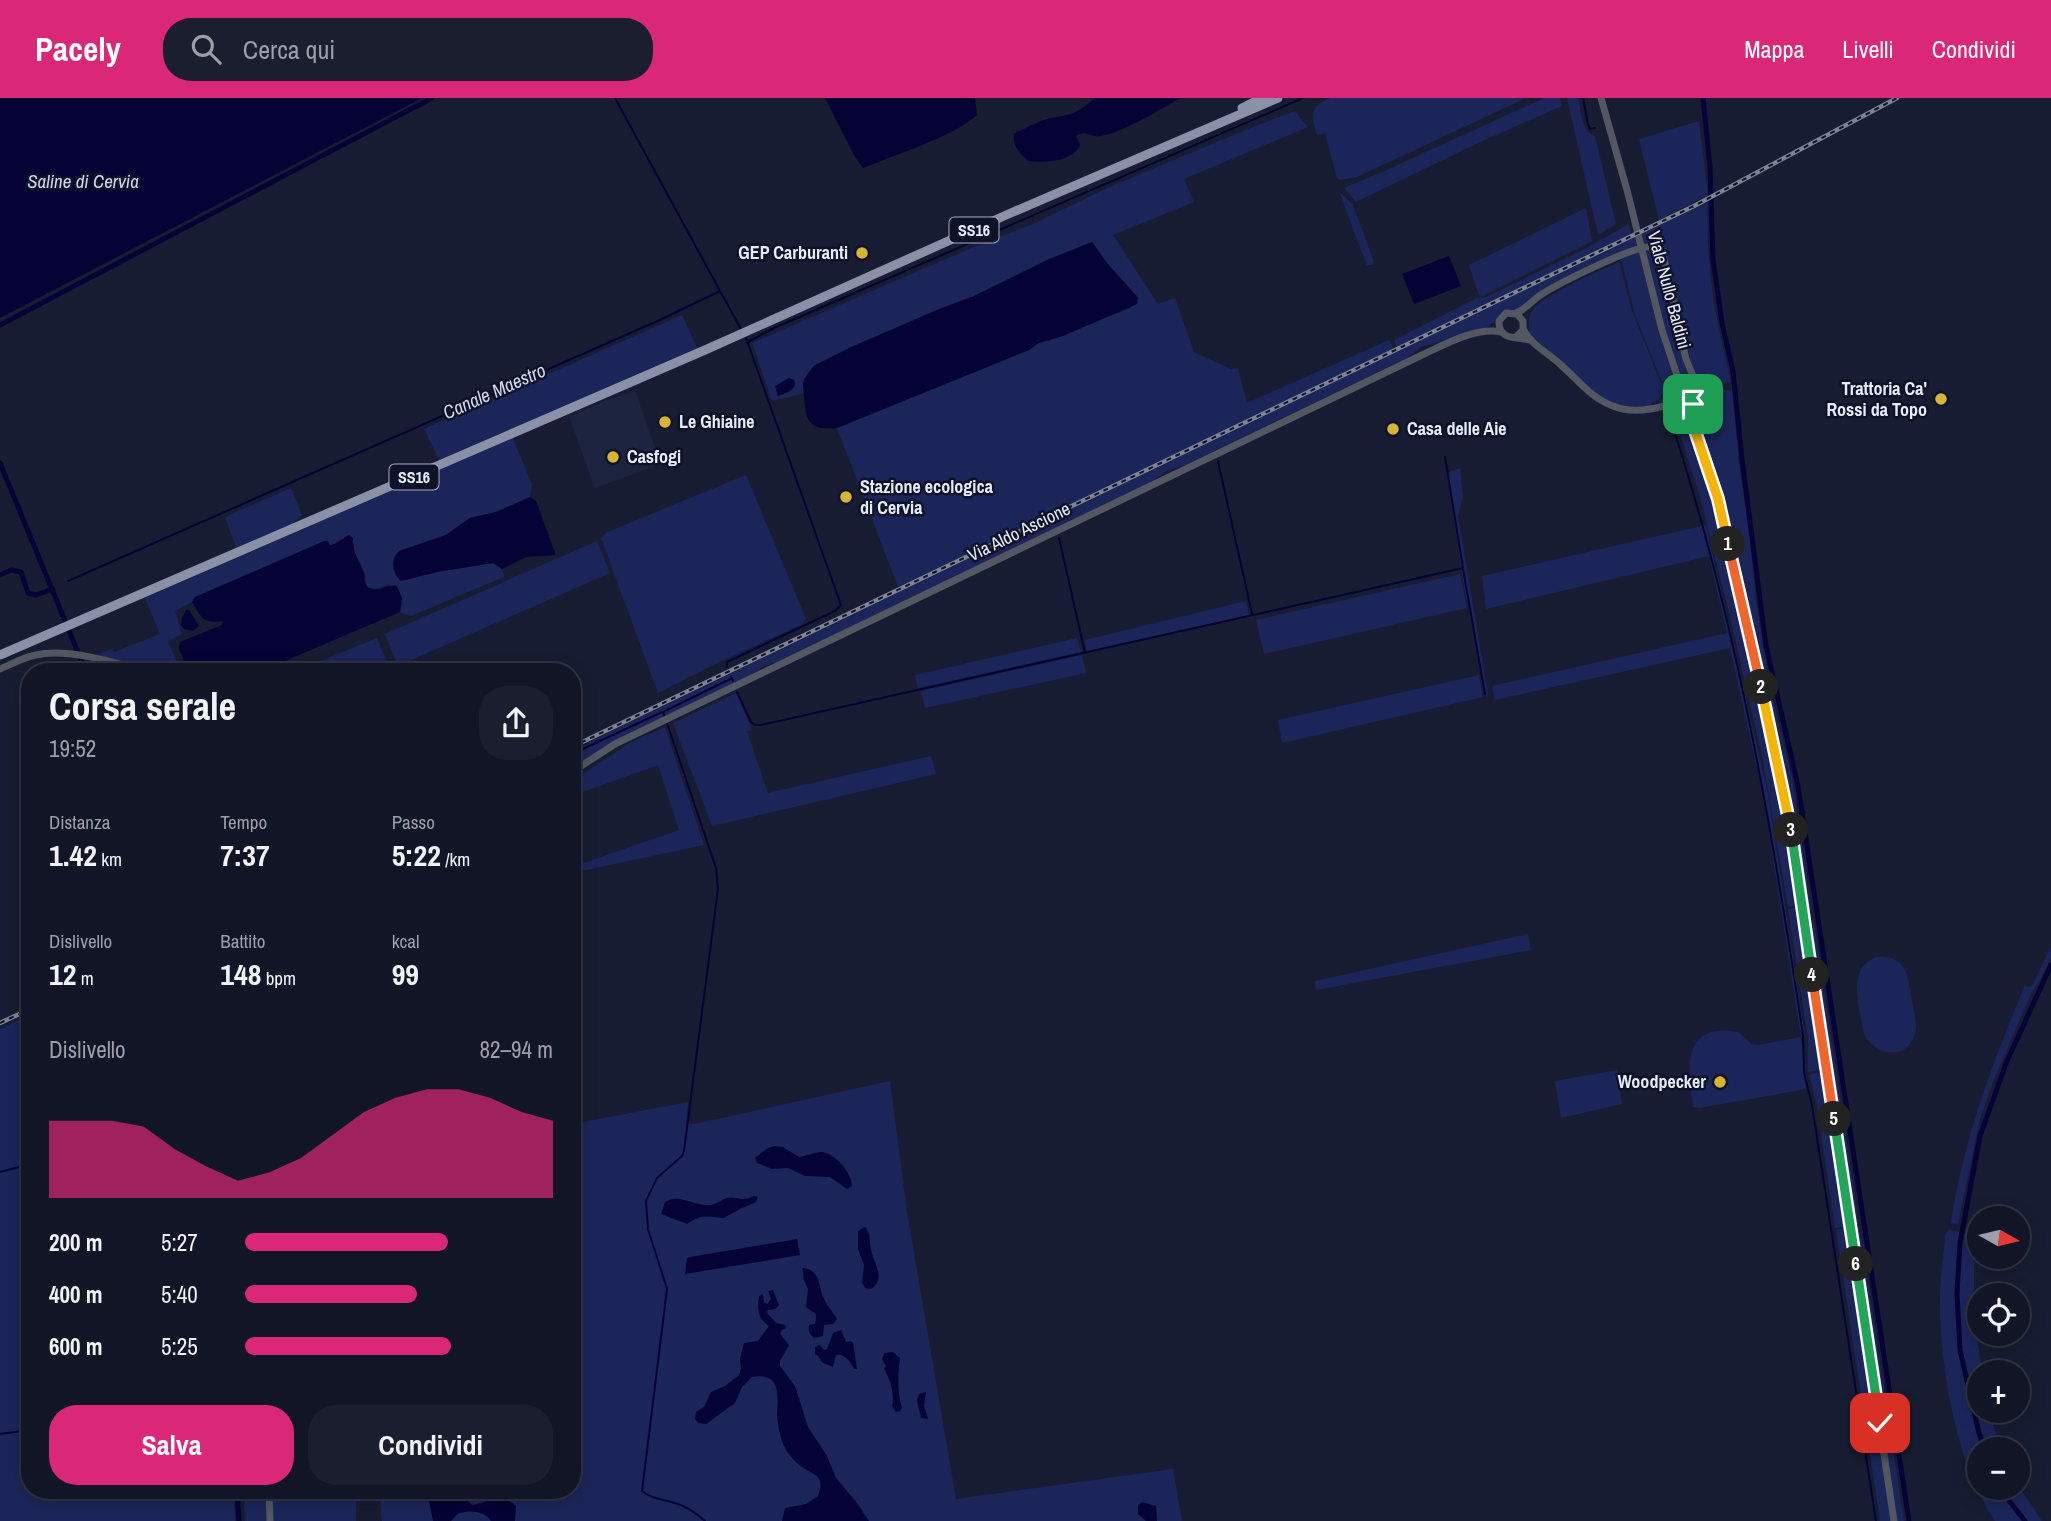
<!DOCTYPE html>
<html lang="it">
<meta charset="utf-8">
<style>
body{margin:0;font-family:"Archivo Narrow",sans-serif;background:#1a1e2e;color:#f1f3f6;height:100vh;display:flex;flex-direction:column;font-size:26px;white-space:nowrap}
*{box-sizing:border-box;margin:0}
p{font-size:23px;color:#9c9fa7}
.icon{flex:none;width:38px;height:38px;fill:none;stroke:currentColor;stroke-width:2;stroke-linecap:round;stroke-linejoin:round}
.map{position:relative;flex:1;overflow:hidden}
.side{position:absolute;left:21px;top:565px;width:560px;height:836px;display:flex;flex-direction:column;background:#111526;border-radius:28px;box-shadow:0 4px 18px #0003,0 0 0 2px #303443}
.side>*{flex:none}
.needle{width:46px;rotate:98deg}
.tools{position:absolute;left:1967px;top:1108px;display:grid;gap:14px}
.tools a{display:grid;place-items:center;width:63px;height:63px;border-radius:50%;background:#111526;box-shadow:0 4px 18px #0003,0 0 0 2px #303443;font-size:35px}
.pin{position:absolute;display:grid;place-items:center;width:60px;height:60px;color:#fff;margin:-30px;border-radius:14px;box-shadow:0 4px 10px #0006}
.km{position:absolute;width:35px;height:35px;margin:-18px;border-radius:50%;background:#222;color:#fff;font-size:19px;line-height:35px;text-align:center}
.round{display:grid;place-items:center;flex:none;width:74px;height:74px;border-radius:28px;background:#1a1e2e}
.summary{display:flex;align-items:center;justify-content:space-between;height:119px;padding:0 28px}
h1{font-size:38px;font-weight:700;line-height:52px}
.metrics{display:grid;grid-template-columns:repeat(3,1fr);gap:10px;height:119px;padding:7px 28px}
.metrics div{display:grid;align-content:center}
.metrics b{font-size:30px;font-weight:700}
.metrics small{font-size:19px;font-weight:400}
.metrics p{font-size:19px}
.chart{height:196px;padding:14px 28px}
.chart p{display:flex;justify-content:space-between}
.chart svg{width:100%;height:126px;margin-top:7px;fill:#db2777;opacity:.7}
.button{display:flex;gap:14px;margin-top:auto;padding:14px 28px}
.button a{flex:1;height:80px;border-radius:28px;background:#db2777;color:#fff;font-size:28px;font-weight:700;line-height:80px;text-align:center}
.button a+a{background:#1a1e2e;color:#f1f3f6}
ul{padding:0 28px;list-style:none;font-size:23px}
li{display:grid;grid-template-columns:112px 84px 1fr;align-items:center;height:52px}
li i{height:18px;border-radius:9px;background:#db2777}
header{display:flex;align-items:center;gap:42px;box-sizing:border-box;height:98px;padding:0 35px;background:#db2777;color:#fff}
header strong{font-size:33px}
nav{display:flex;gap:38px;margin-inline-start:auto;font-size:24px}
.search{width:490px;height:63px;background:#1a1e2e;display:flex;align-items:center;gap:18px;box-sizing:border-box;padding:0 24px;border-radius:28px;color:#9c9fa7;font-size:26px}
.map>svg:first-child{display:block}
.built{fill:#1c233f}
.green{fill:#1c255a}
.water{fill:#050235}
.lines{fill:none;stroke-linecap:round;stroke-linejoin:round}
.stream{stroke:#050235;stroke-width:2}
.canal{stroke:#050235;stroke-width:5}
.tertiary{stroke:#535762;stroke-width:7}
.primary{stroke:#8990a8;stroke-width:9}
.rail-casing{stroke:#7d8295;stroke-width:4.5}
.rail{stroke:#0e1228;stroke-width:2;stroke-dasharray:5;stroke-linecap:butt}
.split-1-casing{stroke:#fff;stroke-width:14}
.split-2-casing{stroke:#fff;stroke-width:14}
.split-3-casing{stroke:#fff;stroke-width:14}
.split-4-casing{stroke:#fff;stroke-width:14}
.split-5-casing{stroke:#fff;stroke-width:14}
.split-6-casing{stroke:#fff;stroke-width:14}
.split-7-casing{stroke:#fff;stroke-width:14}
.split-1{stroke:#f5b400;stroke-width:9}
.split-2{stroke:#f0652b;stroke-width:9}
.split-3{stroke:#f5b400;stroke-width:9}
.split-4{stroke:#22a559;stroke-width:9}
.split-5{stroke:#f0652b;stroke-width:9}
.split-6{stroke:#22a559;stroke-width:9}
.split-7{stroke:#22a559;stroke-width:9}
.poi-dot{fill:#d8b434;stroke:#0e1228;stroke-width:2.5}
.labels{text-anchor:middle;stroke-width:5;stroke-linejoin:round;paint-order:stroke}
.shield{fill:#0e1228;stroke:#a7abbc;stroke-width:2}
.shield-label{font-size:16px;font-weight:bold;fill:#e8edfc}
.poi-label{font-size:18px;font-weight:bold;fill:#e8edfc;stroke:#0e1228;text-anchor:start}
.street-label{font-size:18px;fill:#e8edfc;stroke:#0e1228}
.water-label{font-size:19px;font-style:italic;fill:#d0d6ec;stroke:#0e1228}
</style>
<header>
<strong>Pacely</strong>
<div class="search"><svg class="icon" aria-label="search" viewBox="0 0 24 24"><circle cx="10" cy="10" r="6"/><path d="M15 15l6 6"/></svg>Cerca qui</div>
<nav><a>Mappa</a><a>Livelli</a><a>Condividi</a></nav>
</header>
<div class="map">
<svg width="2051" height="1423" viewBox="0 0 2051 1423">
<rect width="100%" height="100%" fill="#171c32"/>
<!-- built -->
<path class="built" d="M635,293L661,366L595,390L569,319L606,302Z"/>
<!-- green -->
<path class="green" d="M1330,0H1526L1357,79L1340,82L1337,80L1325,35L1317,37C1311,17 1309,9 1330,0Z
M1544,0H1560L1562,8L1478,45L1356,104L1344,90L1380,75Z
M1567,0H1578C1582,14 1580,32 1595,38L1616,126L1598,137Z
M1295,13L1308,29L1184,81L1194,104L1113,137L1158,206L1175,200L1194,254L1231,271L1238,270L1247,305L1389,242L1394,251L898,489L837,330L1029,252L1039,245L1050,242L1131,210L1138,199L1107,165L1092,144L1049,162L974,198L937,212L820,264C808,271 802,281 804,295L772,303L752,245L976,148L1033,126L1105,91L1243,33Z
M1699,23L1708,97L1659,122L1639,41Z
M1339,93L1353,107L1374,164L1372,167H1367L1365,163Z
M1708,104C1706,146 1710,188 1719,230C1722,248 1727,266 1731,284L1710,288L1698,281L1691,264L1667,163L1652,146L1635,149L1537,195L1524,209L1500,218L1488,229L1422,249L1405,261L1187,366L1165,374L1151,384L782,562L764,568L748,579L572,671V654L610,634Z
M1586,110L1592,143L1482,198L1479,197L1469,167Z
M1629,126L1631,136L1397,250L1394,242L1477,200L1486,199L1581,153Z
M1652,152L1660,158L1693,288L1689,292L1685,291L1679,273L1671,275L1674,293L1663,305L1653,308L1659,305L1666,294L1635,217L1621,160L1636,154Z
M1619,164L1631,210L1664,293L1659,302L1651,305V308C1605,313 1594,292 1563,265C1552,255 1540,246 1529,237C1529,231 1528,221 1531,215C1537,199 1601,173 1619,164Z
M682,217L697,250L439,362L424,331Z
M1732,292L1740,374L1749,432L1756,504L1771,593L1792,679L1812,811L1810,812L1806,809L1804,801L1724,412L1713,369L1693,312C1702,292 1711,292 1732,292Z
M1673,309L1683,317L1696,348L1716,409L1778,679L1799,807L1788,809L1762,658L1730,519L1701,402L1674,317L1665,313L1654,314Z
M513,340L532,387L530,399L496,414L470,420L446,437L399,453L405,482L437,474L493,465L502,471L504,479L411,518L400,514L402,505L390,486L375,491L369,490L365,486V475L354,456L353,448L340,441L333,447L195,499L192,504L175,513L182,536L168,543L181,574H154L127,565L96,557L112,551L114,554L160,536L145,500Z
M1460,370L1463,399L1458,418L1488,597L1486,599L1464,488L1447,375Z
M746,377L806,521L803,526L719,564L658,595L601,440L606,435L627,426Z
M291,390L302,417L288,429L236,449L225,419Z
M1706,427L1768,696L1805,938L1801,940L1806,991L1700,1010L1693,1009C1690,984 1680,939 1716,933C1723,932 1731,933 1738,934L1752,946L1758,947L1801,939L1763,697L1730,550L1495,602L1492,588L1727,535L1709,458L1486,511L1482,478Z
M597,443L610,475L398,568L385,536Z
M1460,476L1467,510L1264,556L1256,522Z
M1246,503L1249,517L1087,553L1085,542Z
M377,540L391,574H328L323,562Z
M1077,540L1081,554L918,590L915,577Z
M1082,557L1086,575L925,610L921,593Z
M93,564L117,566L138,574H97Z
M1479,577L1483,599L1282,645L1278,622Z
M736,595L752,632L747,633L768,695L931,658L936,676L712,728L673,625Z
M665,629L704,747L572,775V769L679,732L658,667L572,698V683L630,645Z
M1800,809L1824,971L1808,974V940L1788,811Z
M1813,823H1814L1859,1126H1856L1852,1124L1833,996L1831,964L1824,938L1808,831Z
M1528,836L1531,852L1316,892L1315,883Z
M2051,849V860L2041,880L2030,898L1992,986L1980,1021L1958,1126L1951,1125C1963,1042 1993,964 2025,887L2028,889L2032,888Z
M1877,859C1907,857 1908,879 1912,903C1914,913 1918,926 1915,936C1907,963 1875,958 1864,936C1860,911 1845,870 1877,859Z
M30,917V1393H234L235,1423H0V931Z
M1617,972L1622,1006L1561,1020L1555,983Z
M1824,973L1848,1128L1835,1130L1816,1003L1809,977Z
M890,983L907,1114L956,1401L1173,1371L1182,1423H382L380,1400L356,1401V1423H273L272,1393H572V1026L688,1004L686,1025L694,1026Z
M1856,1129H1859L1860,1132L1904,1423H1897L1853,1133Z
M1848,1130L1892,1423H1880L1836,1132Z
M1949,1131L1974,1139V1218L1982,1274H1979V1312L1989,1313L2001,1351H1979V1390H2018V1387L2042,1423H1995C1955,1365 1938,1260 1940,1191C1941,1173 1944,1155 1945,1137Z
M244,1393H266L267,1423H245Z"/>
<!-- water -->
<path class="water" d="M0,0H422L0,220Z
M825,0H975L977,17C953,39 894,57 863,70L855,59Z
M1095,0H1181C1156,13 1129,32 1101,38C1091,40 1086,31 1076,38L1080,47C1073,64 1044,65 1028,63C1019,55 1013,49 1014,36L1017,34C1026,31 1034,25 1043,22C1069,16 1073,19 1095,0Z
M1092,144L1107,165L1138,200L1137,206L1063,238L1039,245L1029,252L837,330C802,334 806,315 803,287L804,281L814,268L851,249L937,212L974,198L1049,161Z
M1449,158L1461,188L1414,206L1402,176Z
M789,280L794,282C798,292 786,295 778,298L775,288Z
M530,399L536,403L556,457L526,459L502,471L493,465L437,474L401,483C392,475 390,461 399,453L446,437L470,420L496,414Z
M349,437L353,440C353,456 358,459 363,473C366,480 363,491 374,491C383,492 387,486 397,488L402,500L400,514L259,574H188L179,550L180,544L222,527V523C204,526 201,520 192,504L195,499L324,443H328L330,447C336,447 343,440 349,437Z
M186,512H189L199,528L193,533L184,531L181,527L182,520Z
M774,1048L783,1049L799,1059C806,1058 815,1054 822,1054C835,1055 852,1075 852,1088L847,1091L830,1079L805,1078L788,1070L772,1071L757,1065L755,1060L766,1051Z
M754,1098L758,1099L756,1104L740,1111L724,1120C707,1119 703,1115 687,1126L661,1116L665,1104C679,1095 692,1107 707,1107C716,1108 720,1101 728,1100C739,1099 741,1104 754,1098Z
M865,1129C871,1136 869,1142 871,1151C873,1165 887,1180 871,1191L865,1190L862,1185L864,1167L858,1151V1133Z
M797,1141L800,1157L685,1176L687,1160L690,1159Z
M802,1170C821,1171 818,1188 824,1201C827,1208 833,1214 837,1221L833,1226L824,1227L823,1238L814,1240C810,1236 808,1234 809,1227L815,1226C818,1212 815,1217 806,1209L808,1191L804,1182Z
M773,1192L779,1207L775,1211L768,1212L767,1215L776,1225L785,1227L786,1230L782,1232L780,1236L789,1247L780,1263V1268L795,1288L808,1329L827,1358L836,1380L857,1405L869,1423H782L785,1410L806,1406L818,1398C825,1378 817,1379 802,1369C796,1365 788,1356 784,1348C781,1342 777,1323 777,1316C778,1297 781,1274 752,1279L742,1289L735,1305L706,1326L698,1325L695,1321L696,1314L704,1309L711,1294L725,1288L739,1277L741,1271L740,1261L744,1245L758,1243L769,1228C758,1221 757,1211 759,1198L763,1196L764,1204L767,1206L771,1201L768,1193Z
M841,1232L846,1244L851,1243L853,1245L857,1271H854C851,1264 844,1255 836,1257L833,1269L823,1265L818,1258L815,1256V1249L820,1247L824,1252L827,1251L833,1235Z
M893,1254L900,1260C898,1276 897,1294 902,1310L900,1313L896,1314L892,1308C895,1296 890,1281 884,1270L886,1268L882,1261L884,1255Z
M926,1294L924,1308L928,1321L921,1320L917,1302L919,1296Z
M427,1393H466L468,1403L473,1407C488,1403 503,1395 516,1408L515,1423H491C485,1413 470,1412 460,1415C456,1416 454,1421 451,1423C447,1423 437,1423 433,1423Z
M1142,1404L1156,1408L1157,1423H1146L1138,1416V1407Z"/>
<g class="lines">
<!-- stream -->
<path class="stream" d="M1583,0L1588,27L1590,31L1595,30
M720,193L741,231
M748,244L774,230L1303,0
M1670,320C1736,520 1772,729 1803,937L1804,975L1812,1007L1876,1423
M1218,363L1252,516
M1059,440L1085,555
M1463,471L1485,596
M68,483L662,221L720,193L615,0
M391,565L395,574
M727,569V564L835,513L841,507L746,240
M731,579L733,583
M737,594L751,624L755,627H761L1463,470L1445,359
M665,620L663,614L732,580
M667,625L716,770L718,791L684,1053L682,1058L657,1080L646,1103L648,1131L667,1191L642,1393C652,1401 662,1401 675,1405C686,1408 696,1415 705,1423
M572,656L662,614
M0,1074L30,1066
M0,1336L30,1332"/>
<!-- canal -->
<path class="canal" d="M1703,0L1710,69L1713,161L1722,225L1733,273L1742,361L1766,548L1798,688L1909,1423
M0,227L432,0
M0,365L86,574
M0,477L11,472L21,474L28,495L36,497L53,491
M1984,1351L1978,1331L1960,1252L1957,1196L1960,1145L1980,1038L2007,963L2051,867
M1999,1390L2025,1423
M237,1393L239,1423"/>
<!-- tertiary -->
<path class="tertiary" d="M1601,0L1627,92L1662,232L1718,401L1775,647L1790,727L1894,1423
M1516,215C1527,211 1532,202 1542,196C1558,186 1636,146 1652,149C1660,151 1663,157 1665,165L1686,261L1697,287V296L1690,317
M1523,230C1529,246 1550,256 1562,268C1578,282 1592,301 1613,308C1625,313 1638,313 1650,311C1659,310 1668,305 1677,309C1683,312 1685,316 1688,321
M1516,239L1523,232V223L1517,216L1506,215L1499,223C1498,242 1516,239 1530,242
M1665,307L1675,296L1676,284
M0,571C12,566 24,559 36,557C66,550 116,564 145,574
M572,674L615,646L1422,257C1445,246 1476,229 1501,234
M269,1393L270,1423"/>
<!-- primary -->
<path class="primary" d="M1242,10L1262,0
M0,557L705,252L1004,118L1278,0"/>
<defs>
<path id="rail" d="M572,649L1694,108L1897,0
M0,925L30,911"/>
</defs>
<!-- rail casing -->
<use href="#rail" class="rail-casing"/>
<!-- rail -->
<use href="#rail" class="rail"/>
</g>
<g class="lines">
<defs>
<path id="split-1" d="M1693,306L1690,318L1718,401L1728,446"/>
<path id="split-2" d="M1728,446L1761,589"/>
<path id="split-3" d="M1761,589L1791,732"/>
<path id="split-4" d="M1791,732L1812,877"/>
<path id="split-5" d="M1812,877L1834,1021"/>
<path id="split-6" d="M1834,1021L1856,1166"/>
<path id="split-7" d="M1856,1166L1880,1325"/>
</defs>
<!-- split-1 casing -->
<use href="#split-1" class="split-1-casing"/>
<!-- split-2 casing -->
<use href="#split-2" class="split-2-casing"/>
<!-- split-3 casing -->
<use href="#split-3" class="split-3-casing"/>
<!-- split-4 casing -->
<use href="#split-4" class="split-4-casing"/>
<!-- split-5 casing -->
<use href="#split-5" class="split-5-casing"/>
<!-- split-6 casing -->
<use href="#split-6" class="split-6-casing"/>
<!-- split-7 casing -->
<use href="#split-7" class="split-7-casing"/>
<!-- split-1 -->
<use href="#split-1" class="split-1"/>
<!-- split-2 -->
<use href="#split-2" class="split-2"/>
<!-- split-3 -->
<use href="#split-3" class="split-3"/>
<!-- split-4 -->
<use href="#split-4" class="split-4"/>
<!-- split-5 -->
<use href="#split-5" class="split-5"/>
<!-- split-6 -->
<use href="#split-6" class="split-6"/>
<!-- split-7 -->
<use href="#split-7" class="split-7"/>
</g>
<!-- markers -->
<g class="poi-dot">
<circle cx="862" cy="155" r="7"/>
<circle cx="1941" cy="301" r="7"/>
<circle cx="665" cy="324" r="7"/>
<circle cx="1393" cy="331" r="7"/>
<circle cx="613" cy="359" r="7"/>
<circle cx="846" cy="399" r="7"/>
<circle cx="1720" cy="984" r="7"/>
</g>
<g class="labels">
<!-- shield labels -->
<g class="shield">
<rect x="949.5" y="119.5" width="49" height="25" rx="5"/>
<rect x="389.5" y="366.5" width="49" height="25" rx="5"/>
</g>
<g class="shield-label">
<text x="974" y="138">SS16</text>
<text x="414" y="385">SS16</text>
</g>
<!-- poi labels -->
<g class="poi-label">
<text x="848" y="161" text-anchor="end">GEP Carburanti</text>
<text x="1927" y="297" text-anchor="end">Trattoria Ca'<tspan x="1927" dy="21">Rossi da Topo</tspan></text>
<text x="679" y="330">Le Ghiaine</text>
<text x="1407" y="337">Casa delle Aie</text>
<text x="627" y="365">Casfogi</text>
<text x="860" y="395">Stazione ecologica<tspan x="860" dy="21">di Cervia</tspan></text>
<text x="1706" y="990" text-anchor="end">Woodpecker</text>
</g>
<!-- street labels -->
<g class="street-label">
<text transform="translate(1669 192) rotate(75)" y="6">Viale Nullo Baldini</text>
<text transform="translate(1019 434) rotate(-26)" y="6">Via Aldo Ascione</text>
</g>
<!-- water labels -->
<g class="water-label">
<text x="83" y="90">Saline di Cervia</text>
<text transform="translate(494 293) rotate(-24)" y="7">Canale Maestro</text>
</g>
</g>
</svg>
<div class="tools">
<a><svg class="needle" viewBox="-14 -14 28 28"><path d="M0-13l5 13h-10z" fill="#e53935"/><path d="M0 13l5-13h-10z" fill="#9c9fa7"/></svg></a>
<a><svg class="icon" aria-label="locate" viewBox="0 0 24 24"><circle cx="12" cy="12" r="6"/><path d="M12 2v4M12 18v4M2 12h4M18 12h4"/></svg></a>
<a>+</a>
<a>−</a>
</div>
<div class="pin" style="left:1693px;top:306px;background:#1e9e55"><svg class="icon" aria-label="arrive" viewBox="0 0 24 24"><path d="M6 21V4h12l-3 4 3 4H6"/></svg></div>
<div class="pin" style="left:1880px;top:1325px;background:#d93025"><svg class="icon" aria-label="check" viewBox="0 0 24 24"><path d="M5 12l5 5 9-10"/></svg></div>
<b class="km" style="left:1728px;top:446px">1</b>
<b class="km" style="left:1761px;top:589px">2</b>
<b class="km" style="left:1791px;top:732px">3</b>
<b class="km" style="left:1812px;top:877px">4</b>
<b class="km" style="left:1834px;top:1021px">5</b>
<b class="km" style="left:1856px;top:1166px">6</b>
<section class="side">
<div class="summary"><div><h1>Corsa serale</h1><p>19:52</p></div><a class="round"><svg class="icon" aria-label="share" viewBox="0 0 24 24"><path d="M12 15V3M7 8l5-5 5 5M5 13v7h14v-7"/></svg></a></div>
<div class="metrics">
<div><p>Distanza</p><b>1.42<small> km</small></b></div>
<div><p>Tempo</p><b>7:37</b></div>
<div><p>Passo</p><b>5:22<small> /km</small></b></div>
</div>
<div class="metrics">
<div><p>Dislivello</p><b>12<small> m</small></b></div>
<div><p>Battito</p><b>148<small> bpm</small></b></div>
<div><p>kcal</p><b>99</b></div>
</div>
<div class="chart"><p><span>Dislivello</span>82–94 m</p>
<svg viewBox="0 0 160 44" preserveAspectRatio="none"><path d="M0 44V17L10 17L20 17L30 19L40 27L50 33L60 38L70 35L80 30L90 22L100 14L110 9L120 6L130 6L140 9L150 14L160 17V44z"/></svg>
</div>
<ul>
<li><b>200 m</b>5:27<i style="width:66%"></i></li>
<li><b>400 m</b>5:40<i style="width:56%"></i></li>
<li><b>600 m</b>5:25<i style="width:67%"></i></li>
</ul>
<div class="button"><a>Salva</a><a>Condividi</a></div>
</section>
</div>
